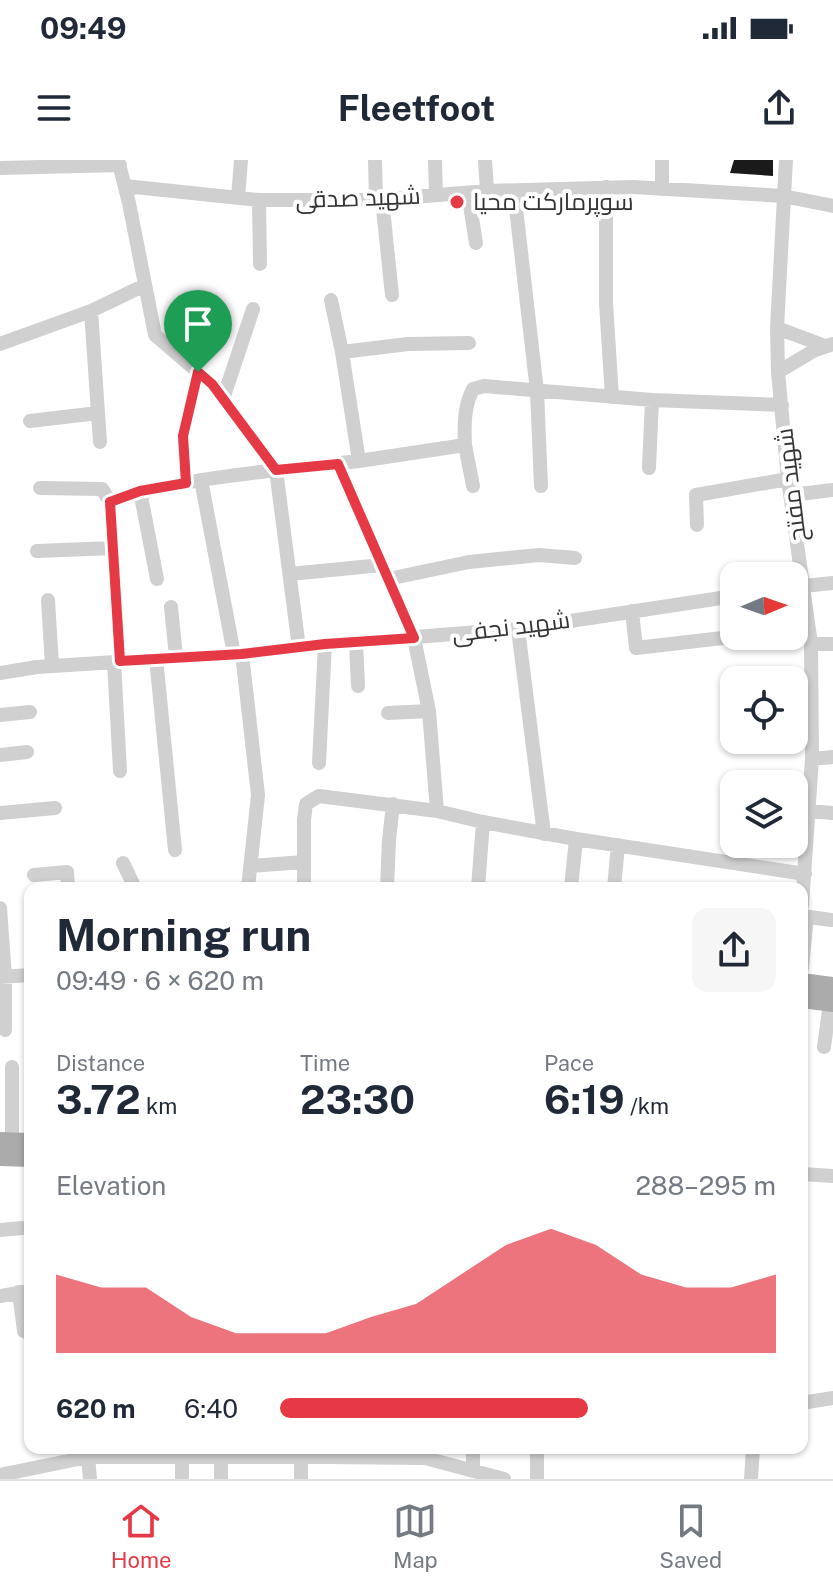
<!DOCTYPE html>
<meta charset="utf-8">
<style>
body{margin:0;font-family:"Public Sans",Cairo,sans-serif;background:#f6f6f7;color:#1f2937;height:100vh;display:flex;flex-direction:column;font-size:30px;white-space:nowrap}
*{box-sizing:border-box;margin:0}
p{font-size:26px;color:#747a83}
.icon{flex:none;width:44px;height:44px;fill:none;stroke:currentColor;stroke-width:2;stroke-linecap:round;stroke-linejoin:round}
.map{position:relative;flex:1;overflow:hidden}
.drawer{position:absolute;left:24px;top:722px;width:784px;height:572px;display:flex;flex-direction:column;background:#fff;border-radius:16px;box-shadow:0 2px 6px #0004}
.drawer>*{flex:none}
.needle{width:52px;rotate:88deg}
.buttons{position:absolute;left:720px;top:402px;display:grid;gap:16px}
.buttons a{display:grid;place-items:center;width:88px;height:88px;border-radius:16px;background:#fff;box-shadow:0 2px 6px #0004;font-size:40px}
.pin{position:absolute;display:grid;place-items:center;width:68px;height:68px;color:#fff;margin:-82px -34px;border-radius:50% 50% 50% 0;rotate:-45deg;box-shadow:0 0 8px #0007}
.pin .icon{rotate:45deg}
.round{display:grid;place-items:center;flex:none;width:84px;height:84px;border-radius:16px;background:#f6f6f7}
.head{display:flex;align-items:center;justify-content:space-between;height:136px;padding:0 32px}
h1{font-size:44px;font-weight:700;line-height:60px}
.metrics{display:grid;grid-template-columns:repeat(3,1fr);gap:12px;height:136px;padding:8px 32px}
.metrics div{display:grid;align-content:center}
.metrics b{font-size:40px;font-weight:700}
.metrics small{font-size:22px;font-weight:400}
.metrics p{font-size:22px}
.chart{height:224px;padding:16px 32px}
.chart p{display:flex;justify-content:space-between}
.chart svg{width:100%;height:144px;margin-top:8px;fill:#e63946;opacity:.7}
ul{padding:0 32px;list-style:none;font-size:26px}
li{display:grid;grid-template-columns:128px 96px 1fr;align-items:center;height:60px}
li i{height:20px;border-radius:10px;background:#e63946}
.status{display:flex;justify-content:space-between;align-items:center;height:56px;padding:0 40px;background:#fff;direction:ltr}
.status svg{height:22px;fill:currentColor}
header{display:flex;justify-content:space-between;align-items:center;height:104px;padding:0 32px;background:#fff;font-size:36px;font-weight:700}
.tab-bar{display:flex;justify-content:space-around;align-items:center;height:112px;border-top:2px solid #e0e1e3;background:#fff;font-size:22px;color:#747a83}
.tab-bar a{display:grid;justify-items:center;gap:4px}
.tab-bar .on{color:#e63946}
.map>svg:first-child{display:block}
.building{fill:#1a1a1a}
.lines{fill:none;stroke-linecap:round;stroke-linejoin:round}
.minor{stroke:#d0d0d0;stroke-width:14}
.major{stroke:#ababab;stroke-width:18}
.route-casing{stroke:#fff;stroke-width:16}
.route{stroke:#e63946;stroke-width:10}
.poi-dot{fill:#e63946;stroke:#fff;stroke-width:3}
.labels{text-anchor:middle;stroke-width:8;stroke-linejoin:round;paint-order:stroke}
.street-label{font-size:24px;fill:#333;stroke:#fff}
.poi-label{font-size:24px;fill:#333;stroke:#fff;text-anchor:start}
</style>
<div class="status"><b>09:49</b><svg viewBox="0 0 49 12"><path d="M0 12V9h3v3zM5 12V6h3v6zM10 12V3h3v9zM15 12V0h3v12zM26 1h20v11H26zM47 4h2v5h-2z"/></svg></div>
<header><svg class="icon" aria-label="menu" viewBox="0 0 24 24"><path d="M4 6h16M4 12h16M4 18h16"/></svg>Fleetfoot<svg class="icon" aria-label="share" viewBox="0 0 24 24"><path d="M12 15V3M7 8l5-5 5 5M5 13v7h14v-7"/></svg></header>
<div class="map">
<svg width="833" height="1319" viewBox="0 0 833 1319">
<rect width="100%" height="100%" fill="#fff"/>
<!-- building -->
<path class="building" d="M734,0H773V16L730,13Z"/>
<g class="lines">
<!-- minor -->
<path class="minor" d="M118,0L129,43L155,175L212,224L276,310L359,301L465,285C464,266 464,246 473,229L484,226L652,240L782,245
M375,0L376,40
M435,0L436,35
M485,0L487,31
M786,0L777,168L778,212L788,319L811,484L812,599L802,745
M0,8L120,5
M125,26L259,40H376L487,31L633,27L783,36L833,46
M606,27V143L612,237
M662,28V0
M514,31L537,231L541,326
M468,33L476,83
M238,38L241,0
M382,39L392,135
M259,40L260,104
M331,140L342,192L359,301
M91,151L100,282
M777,168L825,186
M0,184L91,151L145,125
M342,192L408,184L469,183
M778,212L815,190L833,184
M223,239L253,149
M30,261L98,253
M465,285L473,326
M338,304L414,478L429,551L437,651
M649,308L652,240
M201,320L234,494
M186,323L183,276L198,212
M40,328L102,329L110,342L120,501
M140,331L157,419
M791,335L833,330
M110,342C164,323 220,317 276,310L299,488
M697,365L696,335L788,319
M37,391L114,388
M290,414L382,405
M388,419L469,402L539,395L575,398
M794,427L833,423
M48,440L52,506
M171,447L176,497
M632,451L636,488L740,476
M518,469L544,674
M356,482L358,526
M811,484H833
M242,494L258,635L248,728
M156,498L175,690
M114,502L120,611
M0,513L37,507L242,494L325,484L518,469L734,436
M388,553L429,551
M0,555L30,552
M0,595L27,592
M812,599L833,597
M319,603L325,484
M809,651L833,653
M0,653L55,648
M123,703L135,728
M251,706L304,702
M34,715L67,712L68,728
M304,728V660L306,644L319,636L437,651L483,662L576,679L805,714
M387,728L389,680L393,644
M478,728L483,662
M571,728L576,679
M614,728L618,685
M0,748L5,817V870
M802,756L831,760
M802,758L806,766L802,808
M0,817L30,815
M824,887L830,843
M12,907V981
M802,1014L833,1016
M0,1070L22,1068
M19,1132L24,1171L30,1174
M0,1136L30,1131
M802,1243L833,1238
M88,1297L90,1319
M301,1297V1319
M473,1310V1288
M0,1315L88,1297H326L425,1298L504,1319
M182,1319V1296
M221,1319V1296
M537,1319V1288
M751,1319L753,1288"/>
<!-- major -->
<path class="major" d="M802,822L833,826
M802,839L833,843
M0,981L30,982
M0,997L30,998"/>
</g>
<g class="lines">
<defs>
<path id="route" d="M198,212L212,224L276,310L338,304L414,478L325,484L242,494L120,501L110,342L140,331L186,323L183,276Z"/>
</defs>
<!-- route casing -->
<use href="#route" class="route-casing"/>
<!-- route -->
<use href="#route" class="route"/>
</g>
<!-- markers -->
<circle class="poi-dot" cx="457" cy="42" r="8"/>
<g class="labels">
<!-- street labels -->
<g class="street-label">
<text transform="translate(358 38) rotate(-2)" y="8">شهید صدقی</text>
<text transform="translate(791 325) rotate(-97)" y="8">شهید مفتح</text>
<text transform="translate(511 467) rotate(-7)" y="8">شهید نجفی</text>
</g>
<!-- poi labels -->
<g class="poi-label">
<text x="473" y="50">سوپرمارکت محیا</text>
</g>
</g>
</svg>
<div class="buttons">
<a><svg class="needle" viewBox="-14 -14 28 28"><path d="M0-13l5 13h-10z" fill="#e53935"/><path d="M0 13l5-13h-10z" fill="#747a83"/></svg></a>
<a><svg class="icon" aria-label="locate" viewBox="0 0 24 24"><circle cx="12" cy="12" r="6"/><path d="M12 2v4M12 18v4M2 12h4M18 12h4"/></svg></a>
<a><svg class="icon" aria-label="layers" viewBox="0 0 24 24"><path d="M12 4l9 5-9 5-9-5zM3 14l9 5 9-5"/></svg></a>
</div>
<div class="pin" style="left:198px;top:212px;background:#1e9e55"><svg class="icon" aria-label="arrive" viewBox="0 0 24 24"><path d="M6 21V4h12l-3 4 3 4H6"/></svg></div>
<section class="drawer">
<div class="head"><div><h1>Morning run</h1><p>09:49 · 6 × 620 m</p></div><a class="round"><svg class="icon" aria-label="share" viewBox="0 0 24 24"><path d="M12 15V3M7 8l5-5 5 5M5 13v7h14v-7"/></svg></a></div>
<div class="metrics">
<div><p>Distance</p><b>3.72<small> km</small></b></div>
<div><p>Time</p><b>23:30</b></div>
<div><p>Pace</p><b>6:19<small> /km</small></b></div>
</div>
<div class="chart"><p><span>Elevation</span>288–295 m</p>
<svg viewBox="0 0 160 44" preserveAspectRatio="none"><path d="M0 44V20L10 24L20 24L30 33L40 38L50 38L60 38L70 33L80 29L90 20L100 11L110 6L120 11L130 20L140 24L150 24L160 20V44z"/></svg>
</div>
<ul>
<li><b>620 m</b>6:40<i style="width:62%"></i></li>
</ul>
</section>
</div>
<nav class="tab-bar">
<a class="on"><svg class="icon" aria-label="home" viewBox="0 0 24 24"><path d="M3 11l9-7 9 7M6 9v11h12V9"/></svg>Home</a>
<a><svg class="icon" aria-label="map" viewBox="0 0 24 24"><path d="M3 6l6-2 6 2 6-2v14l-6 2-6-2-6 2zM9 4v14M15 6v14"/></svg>Map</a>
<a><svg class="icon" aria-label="saved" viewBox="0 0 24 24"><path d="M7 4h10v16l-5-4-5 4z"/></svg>Saved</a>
</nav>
